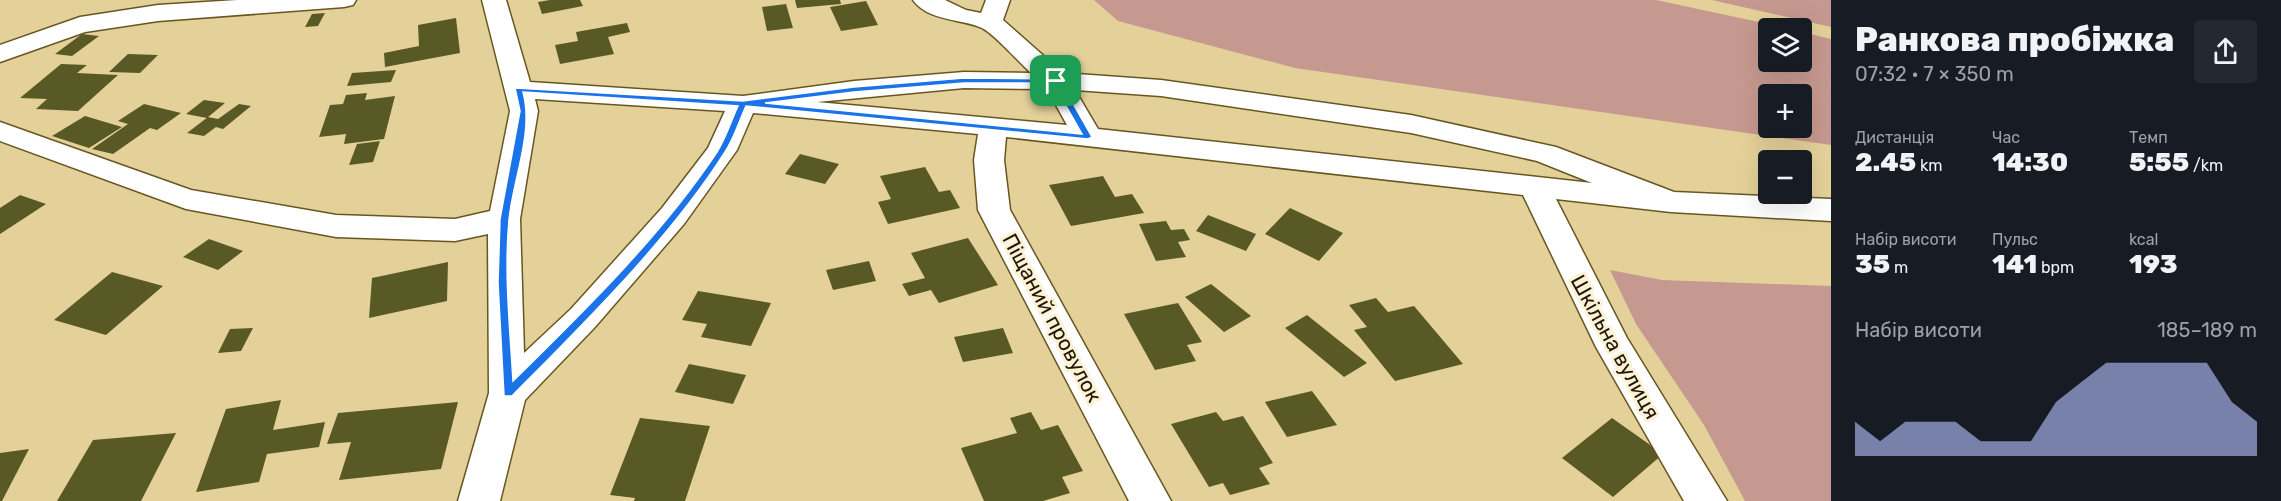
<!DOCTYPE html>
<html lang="uk">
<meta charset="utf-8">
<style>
body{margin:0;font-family:Rubik,sans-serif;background:#242831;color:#f1f3f6;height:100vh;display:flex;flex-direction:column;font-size:22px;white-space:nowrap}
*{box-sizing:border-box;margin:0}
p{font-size:20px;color:#9ea1a6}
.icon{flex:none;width:33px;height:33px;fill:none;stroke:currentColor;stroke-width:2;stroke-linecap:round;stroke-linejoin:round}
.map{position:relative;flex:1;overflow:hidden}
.sheet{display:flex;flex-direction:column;background:#171b24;width:450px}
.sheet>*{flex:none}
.controls{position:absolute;left:1758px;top:18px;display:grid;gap:12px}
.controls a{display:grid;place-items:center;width:54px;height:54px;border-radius:6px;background:#171b24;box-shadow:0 6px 24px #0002;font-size:30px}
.pin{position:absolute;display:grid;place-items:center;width:51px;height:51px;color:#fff;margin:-26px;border-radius:12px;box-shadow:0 3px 9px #0006}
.round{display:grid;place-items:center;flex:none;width:63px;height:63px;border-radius:6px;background:#242831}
.overview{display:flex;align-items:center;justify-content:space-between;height:102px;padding:0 24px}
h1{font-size:33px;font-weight:800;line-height:45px}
.metrics{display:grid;grid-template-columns:repeat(3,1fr);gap:9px;height:102px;padding:6px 24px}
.metrics div{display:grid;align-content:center}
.metrics b{font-size:26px;font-weight:800}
.metrics small{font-size:16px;font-weight:400}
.metrics p{font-size:16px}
.chart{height:168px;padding:12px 24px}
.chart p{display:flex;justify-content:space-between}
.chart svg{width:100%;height:108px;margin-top:6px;fill:#a2ade3;opacity:.7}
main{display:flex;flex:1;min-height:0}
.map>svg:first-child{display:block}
.green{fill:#c69990;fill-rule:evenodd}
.building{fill:#585924}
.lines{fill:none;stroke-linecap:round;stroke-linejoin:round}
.street-casing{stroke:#685621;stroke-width:3}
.street{fill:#fff;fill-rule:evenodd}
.route{fill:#1a73e8;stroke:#fff;stroke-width:1.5;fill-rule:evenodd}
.labels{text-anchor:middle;stroke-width:6;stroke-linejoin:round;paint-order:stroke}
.street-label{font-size:21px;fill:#201804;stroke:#fcf2d7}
</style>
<main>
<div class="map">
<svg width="1831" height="501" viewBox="0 0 1831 501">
<rect width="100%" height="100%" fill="#e4d19a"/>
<!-- green -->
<path class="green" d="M1094,0H1656L1787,28H1768V62H1802V32L1831,39V145L1295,68L1118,21ZM1802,94V128H1768V94Z
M1712,0H1831V27Z
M1610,270L1662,280L1831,286V501H1745L1704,425L1636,324Z"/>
<!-- building -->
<path class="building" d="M550,0H580L583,6L542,14L538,2Z
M795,0H840L841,4L797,8Z
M866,1L878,25L841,31L830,7Z
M786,4L793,28L767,31L762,7Z
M325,13L318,26L305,27L312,14Z
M456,18L460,53L385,67L384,53L419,46L418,25Z
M627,23L630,32L608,37L614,54L560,64L555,45L578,41L576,32Z
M82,34L99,36L72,56L55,54Z
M128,54L158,55L140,73L109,72Z
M61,64L87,65L77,73L118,75L78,111L36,109L47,99L20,98Z
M396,70L391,82L347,86L352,73Z
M367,93L365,100L395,96L384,139L344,144L346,134L319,137L330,105L343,104L346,95Z
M204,100L225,103L207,118L186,114Z
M144,104L181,113L157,130L150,128L113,154L92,149L128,124L118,121Z
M239,104L251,106L223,129L216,127L204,136L187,133L208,117L218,119Z
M85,116L122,127L89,148L52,136Z
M380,141L373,162L349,165L357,144Z
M800,154L839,164L825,184L785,174Z
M925,167L939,192L950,190L960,208L888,224L878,202L891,199L880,176Z
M1103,176L1115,197L1132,194L1144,213L1071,226L1049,185Z
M20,195L46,204L0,234V208Z
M1290,208L1343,233L1319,261L1265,234Z
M1208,215L1256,234L1246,251L1196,231Z
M1166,221L1171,230L1184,229L1190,240L1178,242L1186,257L1156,261L1139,224Z
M968,238L998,285L939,303L931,290L909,296L902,284L925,278L911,253Z
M209,239L243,251L218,270L183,257Z
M869,261L876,281L833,290L826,270Z
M448,262L447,301L369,318L372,278Z
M112,272L163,286L106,335L54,320Z
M1211,284L1251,316L1224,332L1185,297Z
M698,291L771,303L751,346L701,337L707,324L682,320Z
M1376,298L1388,312L1414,306L1463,364L1395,381L1354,330L1367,327L1349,305Z
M1178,303L1202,342L1187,345L1196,361L1155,370L1124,314Z
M1307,315L1367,363L1344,377L1285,328Z
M253,328L241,351L218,353L230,329Z
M1003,328L1013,353L963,362L954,337Z
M689,364L746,375L733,404L675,392Z
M1312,391L1337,425L1287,437L1265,402Z
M281,400L273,430L325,422L319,447L267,454L259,482L196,492L226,409Z
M458,402L441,469L339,480L351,442L327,444L338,413Z
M1031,412L1041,430L1058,425L1083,471L1062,477L1070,493L1043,501H984L961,448L1017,433L1010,418Z
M1216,412L1223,421L1243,416L1273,463L1259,468L1270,484L1230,495L1223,483L1209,487L1171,424Z
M640,418L710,426L685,501H634L635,498L610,495Z
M1612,418L1663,454L1613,497L1562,458Z
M176,433L141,501H57L93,440Z
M29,449L2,501H0V453Z"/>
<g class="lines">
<defs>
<path id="street" d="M237,0H356L353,5L344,7L158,21L85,32L0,62V45L80,17L158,5Z
M482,0H506L530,82L743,96L854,81L964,72L1031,73C1019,62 994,34 982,28C963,19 927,21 913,0H945L966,10L981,13L986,0H1010L1003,20L1063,73L1161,80L1411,115L1556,147L1674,192L1831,199V221L1671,212L1556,199L1627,338L1727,501H1684L1596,347L1523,195L1006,137L1004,160L1010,210L1171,501H1129L978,210L974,160L978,134L753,113L737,150L684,224L595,327L525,400L500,501H458L489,393L488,234L455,241L336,237L186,209L0,141V122L191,190L336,215L455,219L490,211L510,111ZM964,88L1047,89L1067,125L817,102ZM1075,90L1161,96L1411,133L1537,161L1592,183L1098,129ZM535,99L725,111L708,148L662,208L571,309L524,353L520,219L538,111Z"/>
</defs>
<!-- street casing -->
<use href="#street" class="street-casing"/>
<!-- street -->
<use href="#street" class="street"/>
</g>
<!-- route -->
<path class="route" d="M964,78L1059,79L1092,137L1088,139L746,106C739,121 734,139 725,152C670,239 584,323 512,396H504L498,283L500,219L520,111L515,88L743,101L854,87ZM964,83H1053L1082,134L765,103L854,92ZM523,92L738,106C731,121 726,138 717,152C661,236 585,310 513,381C510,328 504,273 509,220C513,178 534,133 523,92Z"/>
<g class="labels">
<!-- street labels -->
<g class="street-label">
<text transform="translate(1052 318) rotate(62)" y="7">Піщаний провулок</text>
<text transform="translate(1615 347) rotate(61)" y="7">Шкільна вулиця</text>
</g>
</g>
</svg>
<div class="controls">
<a><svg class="icon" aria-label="layers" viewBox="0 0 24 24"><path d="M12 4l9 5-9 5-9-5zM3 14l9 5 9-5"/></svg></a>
<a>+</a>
<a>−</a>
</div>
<div class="pin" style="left:1056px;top:81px;background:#1e9e55"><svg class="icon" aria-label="arrive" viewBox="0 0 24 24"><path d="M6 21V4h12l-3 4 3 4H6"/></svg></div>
</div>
<section class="sheet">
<div class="overview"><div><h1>Ранкова пробіжка</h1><p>07:32 · 7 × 350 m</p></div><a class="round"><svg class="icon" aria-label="share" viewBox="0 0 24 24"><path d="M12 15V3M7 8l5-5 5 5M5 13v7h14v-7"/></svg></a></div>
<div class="metrics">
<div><p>Дистанція</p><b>2.45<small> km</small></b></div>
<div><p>Час</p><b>14:30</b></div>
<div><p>Темп</p><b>5:55<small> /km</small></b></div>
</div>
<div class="metrics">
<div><p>Набір висоти</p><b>35<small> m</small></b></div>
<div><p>Пульс</p><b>141<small> bpm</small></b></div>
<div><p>kcal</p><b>193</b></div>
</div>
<div class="chart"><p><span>Набір висоти</span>185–189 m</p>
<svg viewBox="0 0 160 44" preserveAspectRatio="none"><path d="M0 44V30L10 38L20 30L30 30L40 30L50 38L60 38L70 38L80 22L90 14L100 6L110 6L120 6L130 6L140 6L150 22L160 30V44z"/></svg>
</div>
</section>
</main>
